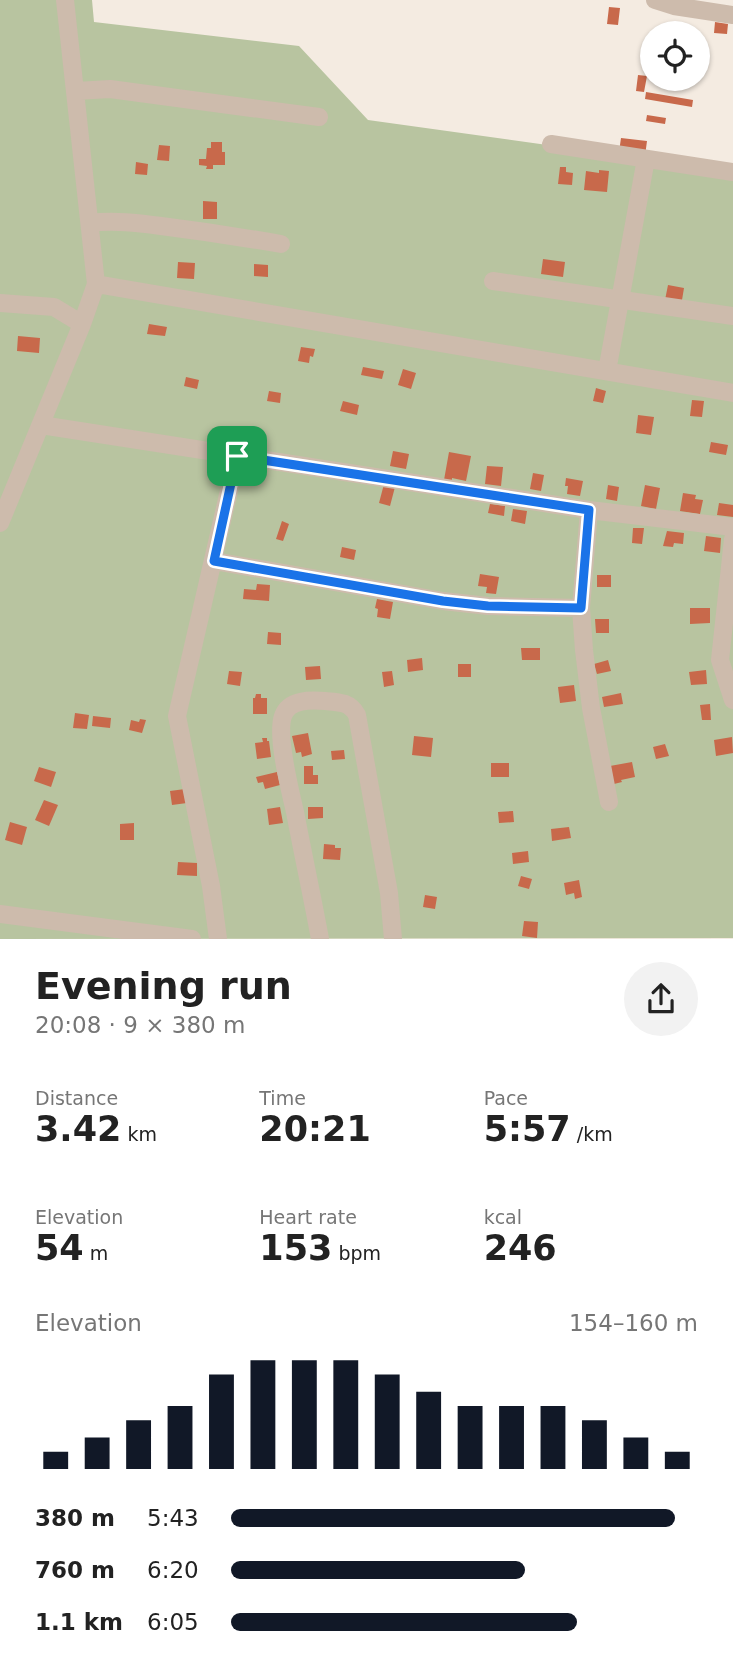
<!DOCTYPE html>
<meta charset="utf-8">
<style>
body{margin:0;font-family:"DejaVu Sans",sans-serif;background:#f2f2f2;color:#222;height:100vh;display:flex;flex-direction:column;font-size:26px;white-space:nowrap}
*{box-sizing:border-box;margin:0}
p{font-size:23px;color:#767676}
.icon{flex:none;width:38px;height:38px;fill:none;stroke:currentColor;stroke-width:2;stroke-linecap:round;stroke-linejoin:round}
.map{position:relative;height:939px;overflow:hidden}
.details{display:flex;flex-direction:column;background:#fff;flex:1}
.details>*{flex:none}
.controls{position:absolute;left:640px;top:21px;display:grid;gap:14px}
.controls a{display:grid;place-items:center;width:70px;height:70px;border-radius:50%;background:#fff;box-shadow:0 2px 5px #0004;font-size:35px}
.pin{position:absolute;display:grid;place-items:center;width:60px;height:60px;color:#fff;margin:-30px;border-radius:14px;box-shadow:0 4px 10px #0006}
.round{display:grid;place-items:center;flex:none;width:74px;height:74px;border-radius:37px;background:#f2f2f2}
.overview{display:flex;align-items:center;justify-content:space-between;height:119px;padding:0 35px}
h1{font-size:38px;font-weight:700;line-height:52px}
.metrics{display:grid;grid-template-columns:repeat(3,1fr);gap:10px;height:119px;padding:7px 35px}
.metrics div{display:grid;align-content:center}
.metrics b{font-size:35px;font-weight:700}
.metrics small{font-size:19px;font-weight:400}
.metrics p{font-size:19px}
.chart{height:196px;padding:14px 35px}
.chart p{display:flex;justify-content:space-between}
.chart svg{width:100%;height:126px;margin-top:7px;stroke:#111827;stroke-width:6}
ul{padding:0 35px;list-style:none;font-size:23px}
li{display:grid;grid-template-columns:112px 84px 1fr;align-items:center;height:52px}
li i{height:18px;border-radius:9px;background:#111827}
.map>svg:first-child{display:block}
.green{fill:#b8c4a0}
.building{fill:#c8694b}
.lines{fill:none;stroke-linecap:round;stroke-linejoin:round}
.minor{stroke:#cdbbac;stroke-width:18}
.route-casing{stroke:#fff;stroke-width:14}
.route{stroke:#1a73e8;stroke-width:9}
</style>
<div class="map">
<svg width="733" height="939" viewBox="0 0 733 939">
<rect width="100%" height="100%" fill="#f4ebe1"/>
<!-- green -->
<path class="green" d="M0,0H92L94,22L299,46L368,120L733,171V938L0,939Z"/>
<!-- building -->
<path class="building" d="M609,7L620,8L618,25L607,24Z
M715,22L728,24L727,34L714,33Z
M638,75L647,76L644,92L636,91Z
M646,92L693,100L692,107L645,99Z
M647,115L666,118L665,124L646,121Z
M621,138L647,141L645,156L619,152Z
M211,142H222V152H225V165H213V169H206L207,166L199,165V159H206L207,148H211Z
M159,145L170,146L169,161L157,160Z
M136,162L148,164L147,175L135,174Z
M560,167H566V172L573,173L572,185L558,184Z
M599,170L609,171L607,192L584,190L586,171L599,173Z
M203,201L217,202V219H203Z
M543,259L565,262L563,277L541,274Z
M178,262L195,263L194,279L177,278Z
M254,264L268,265V277L254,276Z
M668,285L684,288L682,300H665Z
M149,324L167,327L165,336L147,334Z
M18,336L40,338L39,353L17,351Z
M301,347L315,349L313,357L310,356L309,363L298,361Z
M363,367L384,371L382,379L361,375Z
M403,369L416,373L411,389L398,385Z
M186,377L199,380L197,389L184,386Z
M596,388L606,391L603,403L593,401Z
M269,391L281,393L280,403L267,401Z
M692,400L704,401L702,417L690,416Z
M343,401L359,405L357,415L340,411Z
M638,415L654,417L651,435L636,433Z
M711,442L728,445L726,455L709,452Z
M393,451L409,454L406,469L390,466Z
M449,452L471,456L466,481L452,478V481L444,480Z
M487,466L503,467L501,486L485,484Z
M533,473L544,475L541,491L530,489Z
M566,478L583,481L580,496L567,494L568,486H565Z
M384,484L395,487L390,506L379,503Z
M608,485L619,487L617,501L606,499Z
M645,485L660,488L656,509L641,506Z
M683,493L696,495L695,499L703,500L700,514L680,511Z
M719,503L733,505V517L717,515Z
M490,504L505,506L504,516L488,513Z
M513,509L527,511L525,524L511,521Z
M282,521L289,524L283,541L276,539Z
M633,528H644L642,544L632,543Z
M667,531L684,533L683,544L674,543L673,547L663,546Z
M706,536L721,538L720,553L704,551Z
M342,547L356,550L354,560L340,557Z
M480,574L499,577L496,594L486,593L487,587L478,586Z
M597,575H611V587H597Z
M257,584L270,585L269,601L243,599L244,589L256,590Z
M377,599L393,602L390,619L377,617L378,609L375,608Z
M690,608H710V623L690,624Z
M595,619H609V633H596Z
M268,632L281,633V645L267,644Z
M521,648H540V660H522Z
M422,658L423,670L408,672L407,660Z
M608,660L611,671L597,674L594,664Z
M458,664H471V677H458Z
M320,666L321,679L306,680L305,667Z
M706,670L707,684L691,685L689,672Z
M229,671L242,672L240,686L227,684Z
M392,671L394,685L384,687L382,672Z
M574,685L576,701L560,703L558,687Z
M621,693L623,704L604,707L602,697Z
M256,694H261V698H267V714H253V698H255Z
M710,704L711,720H702L700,705Z
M75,713L89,715L87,729L73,728Z
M93,716L111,718L110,728L92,726Z
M140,719L146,720L142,733L129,730L131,720L139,722Z
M308,733L312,754L302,757L301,752L296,753L292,736Z
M414,736L433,738L431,757L412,755Z
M732,737L733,753L716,756L714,740Z
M262,738H267V741H269L271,757L257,759L255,743L263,742Z
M665,744L669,756L656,759L653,747Z
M344,750L345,759L332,760L331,751Z
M632,762L635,777L621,780L622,782L614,784L610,766Z
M491,763H509V777H491Z
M304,766H313V775H318V784H304Z
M39,767L56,772L51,787L34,781Z
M277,772L280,785L265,789L263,782L258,783L256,777Z
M185,789L187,803L172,805L170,791Z
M44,800L58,805L49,826L35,820Z
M280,807L283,823L269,825L267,809Z
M308,807H323V818L308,819Z
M513,811L514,822L499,823L498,812Z
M10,822L27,827L22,845L5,840Z
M134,823V840H120V824Z
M569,827L571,838L552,841L551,829Z
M324,844L335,845V848H341L340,860L323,859Z
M528,851L529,862L513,864L512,853Z
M178,862L197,863V876L177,875Z
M521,876L532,879L529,889L518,886Z
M579,880L582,897L575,899L574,893L566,895L564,883Z
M425,895L437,897L435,909L423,907Z
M524,921L538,922L537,938L522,936Z"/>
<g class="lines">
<!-- minor -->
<path class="minor" d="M655,0L674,6L733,15
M76,91L110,89L319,117
M551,144L733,172
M90,223C114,220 138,223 161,226C201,231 241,237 281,244
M493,281L733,316
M96,284L733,393
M0,303L54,307L82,324
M607,371L646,159
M41,425L589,510L733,527
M589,510L581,608L584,650L591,708L609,802
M0,523L82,324L96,284L65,0
M733,539L720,660L733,700
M214,561L443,601L488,606L581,608
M0,914L192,939
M218,939L211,886L177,716L237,456
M320,939C312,896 303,854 295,812C290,790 276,736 283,716C289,699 311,700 325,701C339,702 350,702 357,715L389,893L393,939"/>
</g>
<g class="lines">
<defs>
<path id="route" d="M237,456L589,510L581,608L488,606L443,601L214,561Z"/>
</defs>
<!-- route casing -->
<use href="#route" class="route-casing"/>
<!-- route -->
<use href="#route" class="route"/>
</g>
</svg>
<div class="controls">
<a><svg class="icon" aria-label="locate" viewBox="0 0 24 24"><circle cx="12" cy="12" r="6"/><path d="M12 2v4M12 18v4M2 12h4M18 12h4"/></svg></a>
</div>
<div class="pin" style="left:237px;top:456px;background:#1e9e55"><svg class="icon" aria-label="arrive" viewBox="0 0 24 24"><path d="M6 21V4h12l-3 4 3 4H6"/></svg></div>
</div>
<section class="details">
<div class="overview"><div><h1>Evening run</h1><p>20:08 · 9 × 380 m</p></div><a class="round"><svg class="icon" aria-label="share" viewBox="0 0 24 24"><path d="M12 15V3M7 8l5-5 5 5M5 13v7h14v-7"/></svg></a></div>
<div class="metrics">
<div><p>Distance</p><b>3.42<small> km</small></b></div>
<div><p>Time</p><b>20:21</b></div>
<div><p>Pace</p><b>5:57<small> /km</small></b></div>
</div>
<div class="metrics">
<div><p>Elevation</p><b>54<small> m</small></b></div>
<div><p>Heart rate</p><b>153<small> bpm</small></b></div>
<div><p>kcal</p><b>246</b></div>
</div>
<div class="chart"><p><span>Elevation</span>154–160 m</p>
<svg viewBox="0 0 160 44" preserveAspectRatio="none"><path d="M5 44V38M15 44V33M25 44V27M35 44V22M45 44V11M55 44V6M65 44V6M75 44V6M85 44V11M95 44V17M105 44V22M115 44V22M125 44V22M135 44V27M145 44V33M155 44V38"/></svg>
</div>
<ul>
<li><b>380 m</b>5:43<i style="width:95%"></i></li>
<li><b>760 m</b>6:20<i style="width:63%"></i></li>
<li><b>1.1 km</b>6:05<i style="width:74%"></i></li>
</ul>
</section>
